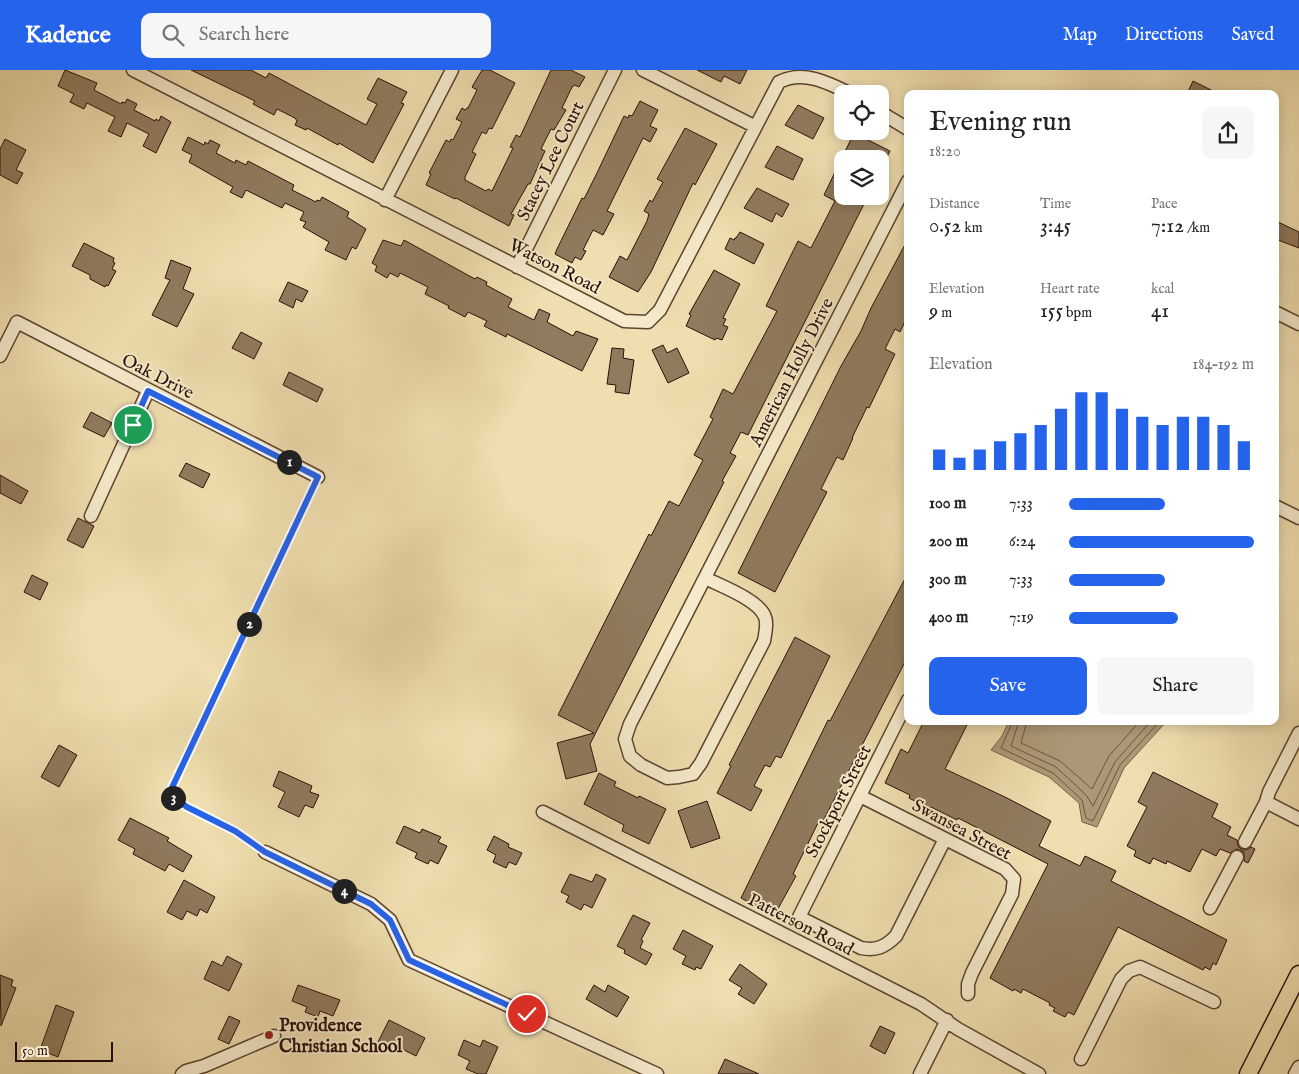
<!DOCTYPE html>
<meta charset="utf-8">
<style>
body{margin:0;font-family:"IM FELL English",serif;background:#f6f6f6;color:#222;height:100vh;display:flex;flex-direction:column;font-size:19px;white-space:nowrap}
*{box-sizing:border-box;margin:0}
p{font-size:16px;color:#767676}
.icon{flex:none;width:28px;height:28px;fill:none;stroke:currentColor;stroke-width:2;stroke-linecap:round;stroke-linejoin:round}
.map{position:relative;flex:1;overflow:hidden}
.side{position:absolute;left:904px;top:20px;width:375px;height:635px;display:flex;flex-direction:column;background:#fff;border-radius:10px;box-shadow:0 2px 12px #0003}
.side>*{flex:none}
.controls{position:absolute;left:834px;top:15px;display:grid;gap:10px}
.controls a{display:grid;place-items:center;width:55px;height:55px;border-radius:10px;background:#fff;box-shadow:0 2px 12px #0003;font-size:25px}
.scale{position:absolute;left:15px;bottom:12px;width:98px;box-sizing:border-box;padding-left:5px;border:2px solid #2a1007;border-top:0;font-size:14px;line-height:18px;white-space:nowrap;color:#2a1007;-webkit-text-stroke:4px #f5eacb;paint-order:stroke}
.pin{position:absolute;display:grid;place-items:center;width:42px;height:42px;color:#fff;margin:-21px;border:2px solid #fff;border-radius:50%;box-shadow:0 1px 5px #0007}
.km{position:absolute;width:25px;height:25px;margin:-12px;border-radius:50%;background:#222;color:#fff;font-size:14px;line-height:25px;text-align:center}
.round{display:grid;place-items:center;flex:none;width:52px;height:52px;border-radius:10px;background:#f6f6f6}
.head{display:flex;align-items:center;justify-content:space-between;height:85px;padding:0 25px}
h1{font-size:28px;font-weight:600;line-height:38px}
.figures{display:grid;grid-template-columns:repeat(3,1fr);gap:8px;height:85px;padding:5px 25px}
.figures div{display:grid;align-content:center}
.figures b{font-size:21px;font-weight:600}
.figures small{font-size:14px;font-weight:400}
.figures p{font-size:14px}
.chart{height:140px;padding:10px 25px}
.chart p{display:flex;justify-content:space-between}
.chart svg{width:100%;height:90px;margin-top:5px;stroke:#2563eb;stroke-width:6}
.button{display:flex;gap:10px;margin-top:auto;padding:10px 25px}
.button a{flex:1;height:58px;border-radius:10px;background:#2563eb;color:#fff;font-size:20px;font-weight:600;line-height:58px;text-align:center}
.button a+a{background:#f6f6f6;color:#222}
ul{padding:0 25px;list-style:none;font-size:16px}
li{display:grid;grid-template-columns:80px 60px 1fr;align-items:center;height:38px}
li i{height:12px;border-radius:6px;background:#2563eb}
header{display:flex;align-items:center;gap:30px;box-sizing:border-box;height:70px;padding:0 25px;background:#2563eb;color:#fff}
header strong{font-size:24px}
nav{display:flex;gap:28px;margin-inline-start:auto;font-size:18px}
.search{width:350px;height:45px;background:#f6f6f6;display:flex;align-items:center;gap:12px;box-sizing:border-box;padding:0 18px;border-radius:10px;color:#767676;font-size:19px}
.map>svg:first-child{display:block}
.water{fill:#ac9876;stroke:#78624a}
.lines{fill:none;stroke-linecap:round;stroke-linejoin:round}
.shore{stroke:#6b543e;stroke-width:1}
.building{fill:#907b5e;stroke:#2a1007}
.minor-casing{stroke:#5b4431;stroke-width:15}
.major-casing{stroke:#2a1007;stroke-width:19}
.path{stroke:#2a1007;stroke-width:2.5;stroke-dasharray:1 2.5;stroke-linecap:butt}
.minor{stroke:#f5eacb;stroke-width:12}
.major{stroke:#efdeaf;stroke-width:16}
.route-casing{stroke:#fff;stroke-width:10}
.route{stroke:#2563eb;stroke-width:6}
.poi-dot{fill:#8f2418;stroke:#f5eacb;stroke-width:2}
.labels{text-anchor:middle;stroke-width:4;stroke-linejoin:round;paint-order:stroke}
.street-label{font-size:18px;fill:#2a1007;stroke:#f5eacb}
.poi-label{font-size:18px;font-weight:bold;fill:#2a1007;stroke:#f5eacb;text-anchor:start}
</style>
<header>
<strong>Kadence</strong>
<div class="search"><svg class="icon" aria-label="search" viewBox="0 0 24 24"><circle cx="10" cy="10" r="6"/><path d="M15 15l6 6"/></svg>Search here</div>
<nav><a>Map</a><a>Directions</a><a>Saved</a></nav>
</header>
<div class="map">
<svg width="1299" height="1004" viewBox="0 0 1299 1004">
<rect width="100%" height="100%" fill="#efdeaf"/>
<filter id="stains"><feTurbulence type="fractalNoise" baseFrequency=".004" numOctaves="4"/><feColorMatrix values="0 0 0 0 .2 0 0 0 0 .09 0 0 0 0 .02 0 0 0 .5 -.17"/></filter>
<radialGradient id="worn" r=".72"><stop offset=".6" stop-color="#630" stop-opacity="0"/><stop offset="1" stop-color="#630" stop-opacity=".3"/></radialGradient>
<!-- water -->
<path class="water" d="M1009,651H1167L1124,698L1097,757L1082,752L1079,733L1049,707L991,680L1002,666Z"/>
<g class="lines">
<!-- shore -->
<path class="shore" d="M1013,651L1001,678L1053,703L1082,730L1086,748L1093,751L1120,695L1160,651
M1019,651L1011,676L1056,697L1086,725L1093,736L1115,692L1151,651
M1027,651L1021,673L1060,691L1092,719L1109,686L1140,651"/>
</g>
<!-- building -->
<path class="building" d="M65,0L97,13L94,20L121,34L122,32L125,33L127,29L137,34L134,40L155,51L156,49L159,51L161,46L171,52L156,83L143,76L149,64L127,53L121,67L108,61L115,47L87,33L84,39L70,32L74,24L58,16Z
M191,0H251L266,8L269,3L366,55L377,34L367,29L378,8L407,22L401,33L404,34L373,93L339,73L338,75L307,58L306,60L295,55L297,51L295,48L277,39L274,45L253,34L255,31Z
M482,0H490L515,13L492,59L489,58L486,64L482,62L472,82L476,84L465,107V110L486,121L488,119L492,121L513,78L510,77L516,65L520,67L551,0H571L585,7L579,17L575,15L572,17L562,38L566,40L554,60L551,59L541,79L545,81L530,114H528L511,144L514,145L509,156L456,128L455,129L426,115L431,104L429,103L446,70L450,72L451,69L453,70L462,52L456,49L462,38L465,40L467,38H468L477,20L472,17Z
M697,0H747L740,14L724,6L721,12Z
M1193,11L1219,24H1187Z
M640,31L658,40L650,56L657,59L650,72L643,68L607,141L614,144L603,165L593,160L583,180L586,181L581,190L575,187L572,193L555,184L557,179L582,128L584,129L596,105L624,46L628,48L629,45L632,46Z
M798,35L824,48L813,69L785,55Z
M685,58L717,74L695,115L693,113L651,202L638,222L609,207L620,186L627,190L647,151L649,144L644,141L650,130L652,132L663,112L657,109Z
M854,63L890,81L886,89H842V126H868L748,365L741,362L730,383L736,386L722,411L724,412L590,674L597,701L566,709L557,673L594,663L558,645L649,464L651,466L669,431L679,436L703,390L694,385L713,349L710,347L723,319L733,324L777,241L766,236L798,171L811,178L835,131L824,125Z
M188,67L204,75L205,72L208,74L210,70L220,75L216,83L235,93L236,90L246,95L248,91L294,115L292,120L316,132L317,130L320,131L322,127L349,142L347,147L366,159L356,179L352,177L346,190L325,180L329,172L303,157L306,152L300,150L304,142L285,133L282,138L246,120L242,128L230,122L233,117L189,92L192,85L182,80Z
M5,69L26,80L16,100L23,103L17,114L0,105V79Z
M777,76L803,89L793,110L765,97Z
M757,118L789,134L782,147L776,143L772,152L744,138Z
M1278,152L1299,162V178L1278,170L1279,168L1275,166V158Z
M740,162L764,174L754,194L725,179L730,168L734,170L735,168H736Z
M908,169V245L900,262L895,259L885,279L895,284L869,338L867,337L852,368H853L843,390L837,387L821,419L827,422L775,522L738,503L841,296L861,261L871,238Z
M383,170L401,176L404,170L475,209L477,207L487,212L486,215L512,229L508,237L534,250L539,239L550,244L547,252L573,266L576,261L598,269L582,301L507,264L506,267L484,256L487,251L468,242L465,247L448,238L449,236L425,224L428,217L400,203L398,207L390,203L387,208L375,201L377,196L372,193Z
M84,173L114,188L113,192L115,193L112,199L116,201L108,216L106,215L105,217L90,209V205L72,196Z
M171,190L191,198L183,219L194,224L177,257L152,245L170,210L165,208Z
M714,200L740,214L723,248L726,249L723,255L728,257L722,270L716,268L715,270L686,256L691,245L689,244Z
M288,212L308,221L302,232L296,229L293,238L279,231Z
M241,262L262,273L254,289L232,278Z
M663,275L667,283L677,278L689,303L668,313L652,280Z
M612,278L624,279L623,288L634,290L629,324L615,322L616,315L607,314Z
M289,302L323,319L317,332L283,315Z
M91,342L112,353L104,367L83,357Z
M186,393L210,404L203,418L179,406Z
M0,405L28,421L21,434L0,423Z
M78,448L94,456L83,478L67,470Z
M908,503V586L821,755L818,753L793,804L796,806L774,846L741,828L828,650L830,651Z
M32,505L48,513L40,530L24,522Z
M795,567L830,586L781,688L776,686L770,697L765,695L754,716L762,720L751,741L717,723L731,696L729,695Z
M924,651H969L945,699L1005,727L1051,751L1039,776L1080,796L1085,786L1116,801L1111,811L1227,870L1216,895L1213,893L1210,900L1205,897L1203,900L1118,857L1074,945L1068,942L1065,947L1053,941L1055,938L1049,935L1050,933L1023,919L1021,923L1014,919L1013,921L990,908L1048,794L958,748L957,750L931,737L930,739L909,728L910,725L885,713L901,679L908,683Z
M59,675L77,685L59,717L41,707Z
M279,701L312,716L310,722L319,725L313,738L305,735L299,747L278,737L285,722L273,716Z
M1153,702L1218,734L1212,747L1231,757L1227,765L1237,770L1238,776L1241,779L1246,780L1251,777L1255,779L1248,793L1244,791V782L1237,779L1230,783L1220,779L1216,786L1202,779L1190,802L1167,791L1166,794L1153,788L1150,794L1134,786L1136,781L1127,776L1147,737L1138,732Z
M599,703L616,712L614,716L638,728L639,726L666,739L649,774L622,761L624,755L584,734Z
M707,731L720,768L691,778L678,741Z
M130,748L169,768L167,771L192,786L183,802L169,794L165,801L133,784L135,779L118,770Z
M404,756L420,763L422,759L441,767L438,772L447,776L438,794L430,790L428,794L415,788L417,783L396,773Z
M494,766L507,773L509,774L508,777L522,783L516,795L509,792L506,798L493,792L496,785L487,780Z
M570,804L592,812L596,804L606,809L592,838L584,834L581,840L566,832L569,826L561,822Z
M184,810L215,827L207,843L200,839L197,846L187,841L182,850L167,842Z
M633,845L650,853L641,870L643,871L640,878L652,884L646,895L624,883L625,880L617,876Z
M683,860L713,876L701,899L696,897L695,900L682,894L686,886L673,879Z
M227,886L242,894L229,921L204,909L212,891L222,896Z
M740,894L767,914L754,934L738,924L742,918L729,910Z
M0,905L13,910L11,916L16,918L1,956Z
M298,915L340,930L333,946L320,941L318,947L305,942L307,937L292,931Z
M594,915L605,922L608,915L629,927L617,947L586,929Z
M56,935L74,942L58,987L40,980Z
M229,946L240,951L229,974L218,969Z
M389,950L425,968L416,986L392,974L389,980L377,974Z
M880,956L895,963L885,984L870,976Z
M464,970L480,977L483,970L498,977L486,1004H478L466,999L470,991L458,985Z
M725,989L759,1004H718Z"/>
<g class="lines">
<defs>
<path id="minor" d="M133,0L624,251L648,252L660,240L779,12C803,0 827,12 851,24
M643,0L754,56
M880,42L908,59
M385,130L452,0
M517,197L615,0
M1275,242L1299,254
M0,286L17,252L318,407
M1275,436L1299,448
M91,446L148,321
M705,508C721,516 759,530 765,547C768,554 765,564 764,571L701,693L693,704L679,707L667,708L641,695L630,686L625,669L630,654L908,111
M908,630L799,847L861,878C876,881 885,877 896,866L945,769
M1299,663L1269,722L1266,732L1299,749
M860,726L1005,799L1014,809L1012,824L972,903L968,914V924
M543,742L921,934L958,959L1039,1004
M1245,772L1266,732
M265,782L371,834L390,850L409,890L657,1004
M1210,838L1237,787
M1081,989L1121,909L1129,901L1140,897L1214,932
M182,1004L186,1001L204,996L274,966
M920,1004L947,950
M1295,1004L1299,997"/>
<path id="major" d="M1248,1004L1299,904"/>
</defs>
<!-- minor casing -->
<use href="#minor" class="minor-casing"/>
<!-- major casing -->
<use href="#major" class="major-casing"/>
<!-- path -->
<path class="path" d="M255,775L235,761L187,737L169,724L313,418"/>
<!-- minor -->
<use href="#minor" class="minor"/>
<!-- major -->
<use href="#major" class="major"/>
</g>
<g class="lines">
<defs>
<path id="route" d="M133,355L148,321L318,407L169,724L187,737L235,761L265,782L371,834L390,850L409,890L527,944"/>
</defs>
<!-- route casing -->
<use href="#route" class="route-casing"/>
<!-- route -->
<use href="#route" class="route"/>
</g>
<!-- markers -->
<circle class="poi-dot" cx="269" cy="965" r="5"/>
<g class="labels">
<!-- street labels -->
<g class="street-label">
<text transform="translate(550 91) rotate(-64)" y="6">Stacey Lee Court</text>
<text transform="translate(555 196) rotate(27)" y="6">Watson Road</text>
<text transform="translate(791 302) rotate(-63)" y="6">American Holly Drive</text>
<text transform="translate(158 306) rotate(27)" y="6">Oak Drive</text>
<text transform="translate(838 731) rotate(-63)" y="6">Stockport Street</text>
<text transform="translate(962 759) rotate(28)" y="6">Swansea Street</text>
<text transform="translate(801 854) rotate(27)" y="6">Patterson Road</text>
</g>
<!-- poi labels -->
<g class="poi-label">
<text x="279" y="961">Providence<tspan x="279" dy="21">Christian School</tspan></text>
</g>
</g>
<rect width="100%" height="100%" filter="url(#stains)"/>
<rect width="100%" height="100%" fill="url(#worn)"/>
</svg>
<div class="controls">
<a><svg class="icon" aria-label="locate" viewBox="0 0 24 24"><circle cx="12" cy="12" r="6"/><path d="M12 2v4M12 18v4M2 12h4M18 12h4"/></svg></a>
<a><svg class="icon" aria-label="layers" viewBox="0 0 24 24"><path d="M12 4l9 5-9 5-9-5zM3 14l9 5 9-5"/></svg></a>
</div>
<div class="scale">50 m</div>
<div class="pin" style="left:133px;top:355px;background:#1e9e55"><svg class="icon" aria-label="arrive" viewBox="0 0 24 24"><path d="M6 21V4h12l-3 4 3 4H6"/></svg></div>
<div class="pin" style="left:527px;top:944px;background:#d93025"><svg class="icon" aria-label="check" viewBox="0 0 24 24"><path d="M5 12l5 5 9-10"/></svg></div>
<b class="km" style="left:289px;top:392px">1</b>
<b class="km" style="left:249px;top:554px">2</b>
<b class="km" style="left:173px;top:728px">3</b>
<b class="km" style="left:344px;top:821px">4</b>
<section class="side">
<div class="head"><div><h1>Evening run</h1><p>18:20</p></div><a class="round"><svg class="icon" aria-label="share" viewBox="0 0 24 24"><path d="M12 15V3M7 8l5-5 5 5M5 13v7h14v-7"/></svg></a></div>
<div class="figures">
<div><p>Distance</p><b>0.52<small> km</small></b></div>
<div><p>Time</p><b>3:45</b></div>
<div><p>Pace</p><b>7:12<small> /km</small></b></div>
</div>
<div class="figures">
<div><p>Elevation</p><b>9<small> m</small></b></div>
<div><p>Heart rate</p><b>155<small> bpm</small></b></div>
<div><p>kcal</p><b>41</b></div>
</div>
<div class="chart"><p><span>Elevation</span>184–192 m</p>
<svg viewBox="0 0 160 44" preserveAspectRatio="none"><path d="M5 44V34M15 44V38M25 44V34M35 44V30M45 44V26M55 44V22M65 44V14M75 44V6M85 44V6M95 44V14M105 44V18M115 44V22M125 44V18M135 44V18M145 44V22M155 44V30"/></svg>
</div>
<ul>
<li><b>100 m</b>7:33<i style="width:52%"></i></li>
<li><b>200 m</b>6:24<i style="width:100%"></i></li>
<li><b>300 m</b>7:33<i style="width:52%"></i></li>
<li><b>400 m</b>7:19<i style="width:59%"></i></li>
</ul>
<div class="button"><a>Save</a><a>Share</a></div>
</section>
</div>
